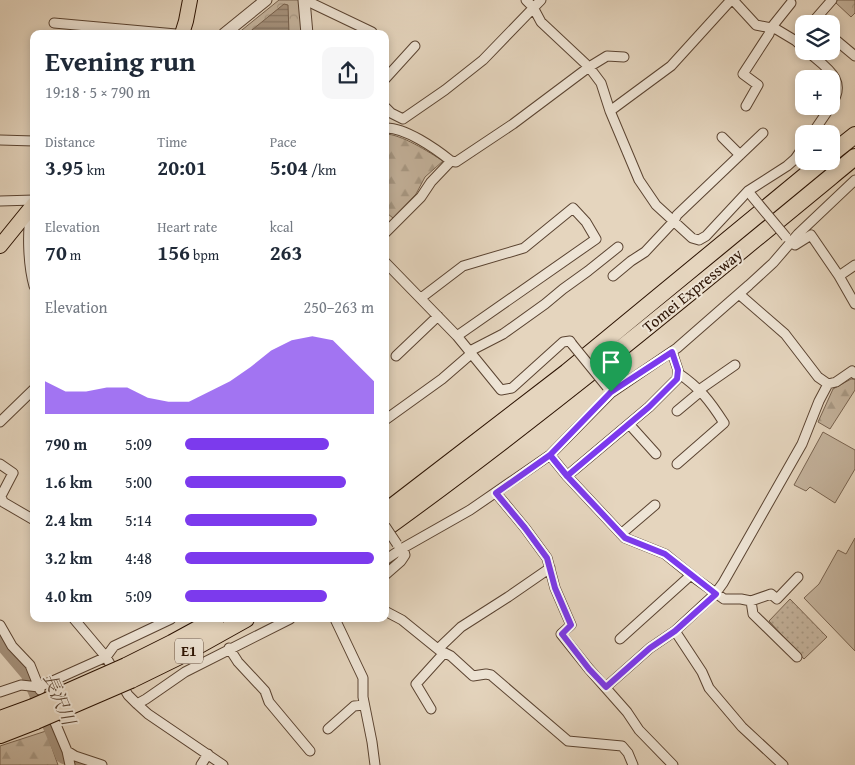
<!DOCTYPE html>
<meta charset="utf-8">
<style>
body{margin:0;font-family:"Gentium Book Plus","Noto Serif JP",serif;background:#f6f6f7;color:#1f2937;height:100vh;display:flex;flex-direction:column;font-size:19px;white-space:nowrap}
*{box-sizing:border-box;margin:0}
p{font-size:16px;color:#747a83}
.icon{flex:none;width:28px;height:28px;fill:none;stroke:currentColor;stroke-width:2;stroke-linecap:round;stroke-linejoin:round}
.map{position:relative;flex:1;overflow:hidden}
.panel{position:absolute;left:30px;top:30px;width:359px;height:592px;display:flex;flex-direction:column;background:#fff;border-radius:10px;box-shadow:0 2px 8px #0003}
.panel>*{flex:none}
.tools{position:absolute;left:795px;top:15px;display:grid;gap:10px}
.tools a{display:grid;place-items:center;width:45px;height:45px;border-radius:10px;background:#fff;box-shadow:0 2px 8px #0003;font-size:25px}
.pin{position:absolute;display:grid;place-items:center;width:42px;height:42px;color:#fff;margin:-51px -21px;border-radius:50% 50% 50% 0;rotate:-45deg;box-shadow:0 0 5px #0007}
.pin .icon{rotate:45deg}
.round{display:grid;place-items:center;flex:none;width:52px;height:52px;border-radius:10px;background:#f6f6f7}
.overview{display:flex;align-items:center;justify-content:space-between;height:85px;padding:0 15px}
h1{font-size:28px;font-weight:800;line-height:38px}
.figures{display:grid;grid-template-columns:repeat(3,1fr);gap:8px;height:85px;padding:5px 15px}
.figures div{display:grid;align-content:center}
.figures b{font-size:21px;font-weight:800}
.figures small{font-size:14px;font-weight:400}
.figures p{font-size:14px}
.chart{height:140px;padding:10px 15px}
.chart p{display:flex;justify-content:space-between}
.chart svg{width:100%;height:90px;margin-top:5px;fill:#7c3aed;opacity:.7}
ul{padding:0 15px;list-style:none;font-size:16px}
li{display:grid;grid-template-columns:80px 60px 1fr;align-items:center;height:38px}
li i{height:12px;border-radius:6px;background:#7c3aed}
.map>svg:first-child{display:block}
.grass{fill:#c5b49e;stroke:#786350}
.forest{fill:url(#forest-firs);stroke:#786350}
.park{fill:url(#park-crowns);stroke:#786350}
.garden{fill:url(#garden-dots);stroke:#786350}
.water{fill:url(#water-rules);stroke:#755f4c}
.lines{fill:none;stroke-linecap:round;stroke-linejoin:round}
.river{stroke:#a6937e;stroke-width:15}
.minor-casing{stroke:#5a4331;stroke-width:11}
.tertiary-casing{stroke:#5a4331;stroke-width:13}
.primary-casing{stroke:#2b1202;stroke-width:16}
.motorway-casing{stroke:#2b1202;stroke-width:18}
.minor{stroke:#eee4d5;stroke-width:9}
.tertiary{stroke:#eee4d5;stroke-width:11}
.primary{stroke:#e5d5be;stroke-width:14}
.motorway{stroke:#e5d5be;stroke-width:16}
.minor-bridge-casing{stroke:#5a4331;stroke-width:11;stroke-linecap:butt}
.motorway-bridge-casing{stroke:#2b1202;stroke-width:18;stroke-linecap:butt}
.minor-bridge{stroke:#eee4d5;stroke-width:9}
.motorway-bridge{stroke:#e5d5be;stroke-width:16}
.route-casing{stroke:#fff;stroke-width:10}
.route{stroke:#7c3aed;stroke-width:6}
.labels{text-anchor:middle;stroke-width:4;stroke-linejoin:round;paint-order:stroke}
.shield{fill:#eee4d5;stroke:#665141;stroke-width:1}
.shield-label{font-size:15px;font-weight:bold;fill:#2b1202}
.street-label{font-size:16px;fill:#2b1202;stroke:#eee4d5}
.water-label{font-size:18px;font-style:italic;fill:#5c4634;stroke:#eee4d5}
</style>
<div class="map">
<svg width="855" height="765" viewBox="0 0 855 765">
<defs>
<pattern id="forest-firs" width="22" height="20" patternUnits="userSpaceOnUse" patternTransform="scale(1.25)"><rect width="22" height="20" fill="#c5b49e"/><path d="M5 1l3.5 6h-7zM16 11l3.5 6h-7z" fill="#a99a86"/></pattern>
<pattern id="park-crowns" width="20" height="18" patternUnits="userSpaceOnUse" patternTransform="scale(1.25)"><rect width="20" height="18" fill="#c5b49e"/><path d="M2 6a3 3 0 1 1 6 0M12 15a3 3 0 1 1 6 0" fill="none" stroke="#a99a86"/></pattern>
<pattern id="garden-dots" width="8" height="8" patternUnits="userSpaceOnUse" patternTransform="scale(1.25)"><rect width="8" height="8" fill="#c5b49e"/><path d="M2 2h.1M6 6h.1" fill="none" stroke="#a99a86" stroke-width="1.8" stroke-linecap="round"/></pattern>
<pattern id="water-rules" width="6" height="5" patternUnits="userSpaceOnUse" patternTransform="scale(1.25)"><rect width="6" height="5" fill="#a6937e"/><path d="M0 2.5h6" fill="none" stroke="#877765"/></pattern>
</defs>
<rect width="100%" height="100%" fill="#e5d5be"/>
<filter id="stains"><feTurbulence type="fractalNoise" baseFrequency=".004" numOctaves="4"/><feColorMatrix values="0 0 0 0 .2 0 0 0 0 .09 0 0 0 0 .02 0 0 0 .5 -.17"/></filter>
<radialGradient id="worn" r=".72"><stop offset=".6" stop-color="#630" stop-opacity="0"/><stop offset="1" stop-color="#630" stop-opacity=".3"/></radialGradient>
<!-- grass -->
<path class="grass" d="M823,432L855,450V469L835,503L810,487L806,491L794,485Z
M855,538V651L804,598L819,584L838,550L846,554Z"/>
<!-- forest -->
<path class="forest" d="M385,134C401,134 429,152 443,161L425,177L416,194L393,218L388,214L385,217Z
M851,379H855V390L830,429L818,422L833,389Z
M46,731L58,765H0V746Z"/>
<!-- park -->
<path class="park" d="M279,0H300L303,34H237Z
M837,0H855V13L851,17L835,2Z"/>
<!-- garden -->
<path class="garden" d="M790,599L827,637L804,659L769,621Z"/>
<!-- water -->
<path class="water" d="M284,4L288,5L289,34H247Z"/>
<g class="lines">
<!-- river -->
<path class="river" d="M0,641L28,674L63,756L86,765"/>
<defs>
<path id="minor" d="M305,0L372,32
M526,0L533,7L541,22L589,67L601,83L610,111L639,180L656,205L692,238L699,240L706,236L748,191L787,166L795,159L804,146
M733,0L756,25L776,29L796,41L804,48
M54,23L176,34
M811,24L832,0
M831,36L855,56
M796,41L804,32
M807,51C825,67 849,79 831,105
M385,79L415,46
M746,106L758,85L743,74L769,34L771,28L791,3
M385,107L391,113L403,119L445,90L483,60L541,0
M610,111L671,66L731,0
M385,128C405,127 436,149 451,161L431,182L421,197L385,233
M812,134L831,106
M722,137L740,155
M0,140L34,141
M451,161L456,162L513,124L589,67L607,56L624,57
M0,201L34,200
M31,210C27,232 28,265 34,286
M790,241L795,245L811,235L839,276L855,304
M385,262L457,336L501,390L512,388L563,342L570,341L572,344
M613,276L631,261L645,252L674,221L677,215L763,133
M839,276L855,265
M739,294L785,334L818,377L828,384L836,382L852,371L855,374
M421,298L463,266L524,248L573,208L586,222L596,239L457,336
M470,351L503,334L545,304L563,289L588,271L618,247
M396,356L438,316
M699,390L735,365
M677,411L701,391
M385,420L442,379L472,353
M0,422L34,389
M629,424L656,454
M550,455L567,476L625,538L665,554L696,579L724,599H741L751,601L771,594L777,599L798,577
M0,464L13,473L1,496L3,502L34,520
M677,464L724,423C710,401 700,388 678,373
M567,476L649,407L677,379L678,370L672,352
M496,493L525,528L547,558L555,588L571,625L561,634L589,669L627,712L639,730L673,765
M621,534L655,505
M385,560L403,548L470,510L550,455L611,393L677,348L749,285L773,263L798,234L855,180
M385,575L401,561L405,555L403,548
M751,601L753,614L797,657
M385,611L402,620L439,650L451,656L473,676L486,674L491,675L568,741L622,746L628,753L633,765
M74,619L106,657L128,695L137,704L148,714L223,765
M335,619L363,678V697L372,742L375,765
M0,625L12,646L30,665L40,690
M675,631L702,672L709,688L742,727L783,765
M620,639L691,575
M229,648L238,662L265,691L269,702L310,751
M438,649L461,627L508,597L550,568
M606,687L650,648L675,631L715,594L723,583L802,444L819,401L828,384
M0,692L21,685L39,687L106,657L114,646L171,619
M137,704L146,699L185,672L290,619
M431,709L416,684L444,653
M51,713L67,751L75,756L102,765
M328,729L354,706L364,705
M67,751L70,765
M201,765L208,754"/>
<path id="tertiary" d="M304,0L307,34
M224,34L266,0"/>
<path id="primary" d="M182,34L186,21L190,0
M0,246L34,204"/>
<path id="motorway" d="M831,154L855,135
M385,512L567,372L823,161
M385,529C547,412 701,284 855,157
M126,666L172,643L216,619
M131,680L178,657L246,619
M0,719L33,707
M0,735L36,721"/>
</defs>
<!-- minor casing -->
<use href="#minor" class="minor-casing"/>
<!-- tertiary casing -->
<use href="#tertiary" class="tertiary-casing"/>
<!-- primary casing -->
<use href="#primary" class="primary-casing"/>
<!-- motorway casing -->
<use href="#motorway" class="motorway-casing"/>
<!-- minor -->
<use href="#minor" class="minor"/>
<!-- tertiary -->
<use href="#tertiary" class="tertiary"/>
<!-- primary -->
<use href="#primary" class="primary"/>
<!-- motorway -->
<use href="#motorway" class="motorway"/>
<defs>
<path id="minor-bridge" d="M751,195L786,237
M572,344L607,387
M385,526L397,544"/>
<path id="motorway-bridge" d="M33,707L126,666
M36,721L131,680"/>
</defs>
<!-- minor-bridge casing -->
<use href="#minor-bridge" class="minor-bridge-casing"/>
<!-- motorway-bridge casing -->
<use href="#motorway-bridge" class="motorway-bridge-casing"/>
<!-- minor-bridge -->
<use href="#minor-bridge" class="minor-bridge"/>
<!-- motorway-bridge -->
<use href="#motorway-bridge" class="motorway-bridge"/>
</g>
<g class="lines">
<defs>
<path id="route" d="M611,392L550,455L567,476L625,538L665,554L716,594L675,631L650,648L606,687L589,669L562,634L571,625L555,588L547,558L525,528L496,493L550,455L567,476L649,407L677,379L678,370L672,352L611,392"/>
</defs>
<!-- route casing -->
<use href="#route" class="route-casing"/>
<!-- route -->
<use href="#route" class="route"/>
</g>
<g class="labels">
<!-- shield labels -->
<rect class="shield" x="175" y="638.5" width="28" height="25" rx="4"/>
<g class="shield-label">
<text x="189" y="656">E1</text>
</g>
<!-- street labels -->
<g class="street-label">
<text transform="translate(692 290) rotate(-39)" y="6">Tomei Expressway</text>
</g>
<!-- water labels -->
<g class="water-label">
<text transform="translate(59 699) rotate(67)" y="6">長沢川</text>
</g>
</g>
<rect width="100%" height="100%" filter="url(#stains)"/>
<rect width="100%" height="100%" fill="url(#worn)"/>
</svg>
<div class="tools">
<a><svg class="icon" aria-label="layers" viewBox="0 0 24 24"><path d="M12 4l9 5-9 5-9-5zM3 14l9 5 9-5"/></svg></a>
<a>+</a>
<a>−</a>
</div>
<div class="pin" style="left:611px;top:392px;background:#1e9e55"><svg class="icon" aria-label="arrive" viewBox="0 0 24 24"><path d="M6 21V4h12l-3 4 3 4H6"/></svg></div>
<section class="panel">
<div class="overview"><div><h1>Evening run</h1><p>19:18 · 5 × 790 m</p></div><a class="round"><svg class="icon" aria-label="share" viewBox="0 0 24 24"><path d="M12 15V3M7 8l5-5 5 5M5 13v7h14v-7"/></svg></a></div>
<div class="figures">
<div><p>Distance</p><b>3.95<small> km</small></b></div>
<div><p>Time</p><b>20:01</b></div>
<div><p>Pace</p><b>5:04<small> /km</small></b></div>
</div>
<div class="figures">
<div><p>Elevation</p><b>70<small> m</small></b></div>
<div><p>Heart rate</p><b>156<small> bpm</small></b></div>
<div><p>kcal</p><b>263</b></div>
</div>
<div class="chart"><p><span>Elevation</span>250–263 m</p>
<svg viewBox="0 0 160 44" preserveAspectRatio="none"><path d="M0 44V28L10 33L20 33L30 31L40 31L50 36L60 38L70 38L80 33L90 28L100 21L110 13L120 8L130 6L140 8L150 18L160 28V44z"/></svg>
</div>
<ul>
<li><b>790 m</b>5:09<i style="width:76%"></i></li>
<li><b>1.6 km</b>5:00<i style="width:85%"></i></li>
<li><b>2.4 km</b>5:14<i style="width:70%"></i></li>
<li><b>3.2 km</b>4:48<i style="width:100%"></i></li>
<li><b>4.0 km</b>5:09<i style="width:75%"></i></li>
</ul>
</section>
</div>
